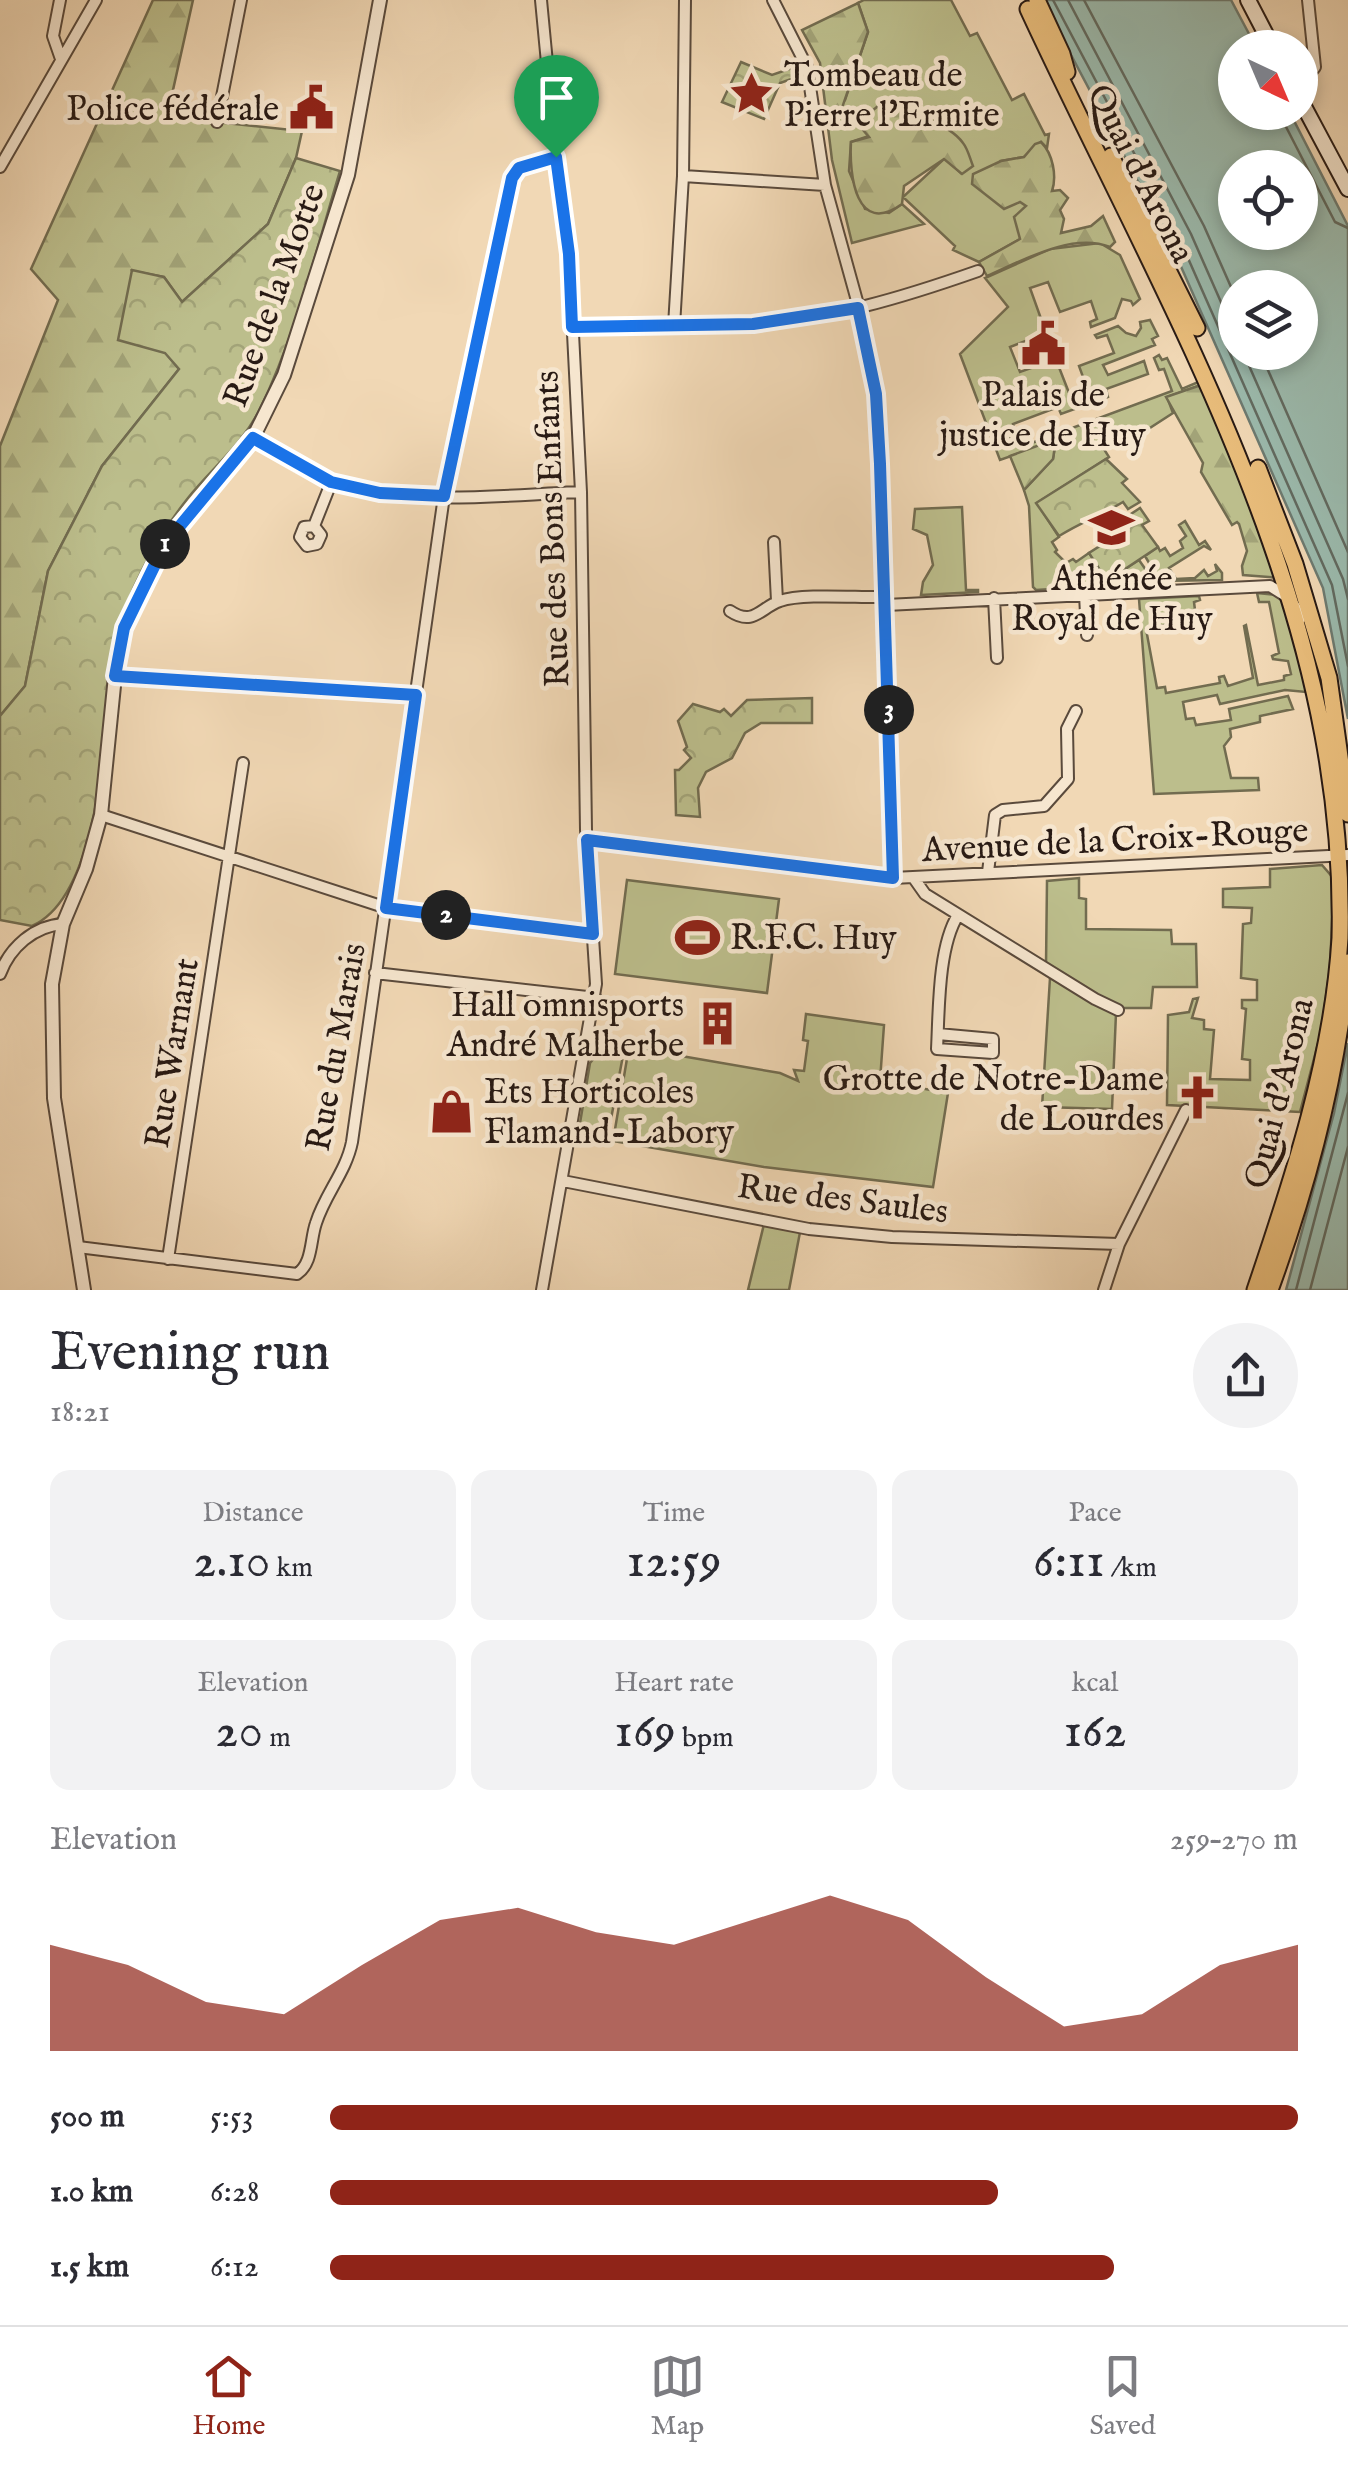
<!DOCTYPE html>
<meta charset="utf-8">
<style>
body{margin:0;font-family:"IM FELL English",serif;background:#f2f2f3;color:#2b2b33;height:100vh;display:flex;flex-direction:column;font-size:38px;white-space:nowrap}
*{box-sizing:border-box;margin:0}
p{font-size:32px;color:#7c7c81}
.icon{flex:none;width:55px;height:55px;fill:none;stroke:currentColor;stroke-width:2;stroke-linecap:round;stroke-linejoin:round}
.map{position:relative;height:1290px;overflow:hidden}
.sheet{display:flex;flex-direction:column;background:#fff;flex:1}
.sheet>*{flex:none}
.needle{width:65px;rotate:136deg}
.tools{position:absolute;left:1218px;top:30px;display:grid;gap:20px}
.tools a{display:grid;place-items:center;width:100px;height:100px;border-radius:50%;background:#fff;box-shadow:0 5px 15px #0003;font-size:50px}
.pin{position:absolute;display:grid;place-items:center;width:85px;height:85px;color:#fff;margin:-102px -42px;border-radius:50% 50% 50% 0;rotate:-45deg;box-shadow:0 0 10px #0007}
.pin .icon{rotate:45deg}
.km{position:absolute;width:50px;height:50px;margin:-25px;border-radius:50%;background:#222;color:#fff;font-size:28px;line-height:50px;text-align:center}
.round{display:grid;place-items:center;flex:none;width:105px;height:105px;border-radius:52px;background:#f2f2f3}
.summary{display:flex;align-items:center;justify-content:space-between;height:170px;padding:0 50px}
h1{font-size:55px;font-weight:600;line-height:75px}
.figures{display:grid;grid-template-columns:repeat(3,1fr);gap:15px;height:170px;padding:10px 50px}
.figures div{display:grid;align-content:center;border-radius:20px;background:#f2f2f3;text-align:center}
.figures b{font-size:50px;font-weight:600}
.figures small{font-size:28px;font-weight:400}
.figures p{font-size:28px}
.chart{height:280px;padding:20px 50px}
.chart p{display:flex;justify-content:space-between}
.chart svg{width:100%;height:180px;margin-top:10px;fill:#8f2418;opacity:.7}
ul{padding:0 50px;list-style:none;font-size:32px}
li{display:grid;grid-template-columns:160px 120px 1fr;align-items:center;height:75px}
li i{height:25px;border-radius:12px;background:#8f2418}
.tab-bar{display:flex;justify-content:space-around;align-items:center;height:140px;border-top:2px solid #e1e1e2;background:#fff;font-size:28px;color:#7c7c81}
.tab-bar a{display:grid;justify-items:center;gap:5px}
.tab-bar .active{color:#8f2418}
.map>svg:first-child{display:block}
.green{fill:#bcbe8c;stroke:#726c50;stroke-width:2.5}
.forest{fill:url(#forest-firs);stroke:#726c50;stroke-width:2.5}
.park{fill:url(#park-crowns);stroke:#726c50;stroke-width:2.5}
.water{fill:#9bbaad;stroke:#6d7a70;stroke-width:2.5;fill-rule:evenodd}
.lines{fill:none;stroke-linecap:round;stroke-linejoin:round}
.shore{stroke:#626a60;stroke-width:2.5}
.minor-casing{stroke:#5a4a3c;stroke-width:14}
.tertiary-casing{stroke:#5a4a3c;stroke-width:16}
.secondary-casing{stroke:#281a14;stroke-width:18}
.primary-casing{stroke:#281a14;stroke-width:19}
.minor{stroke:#f6e6cf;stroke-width:10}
.tertiary{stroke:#f6e6cf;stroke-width:12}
.secondary{stroke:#f6e6cf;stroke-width:14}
.primary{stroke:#e8bc7a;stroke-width:15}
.route-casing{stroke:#fff;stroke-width:20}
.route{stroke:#1a73e8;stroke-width:12}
.labels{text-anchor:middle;stroke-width:9;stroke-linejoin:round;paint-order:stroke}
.poi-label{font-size:35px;fill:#281a14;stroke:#f6e6cf;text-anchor:start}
.street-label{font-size:35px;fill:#281a14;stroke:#f6e6cf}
</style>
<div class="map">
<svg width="1348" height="1290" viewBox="0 0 1348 1290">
<defs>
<pattern id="forest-firs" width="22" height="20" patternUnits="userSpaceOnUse" patternTransform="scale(2.5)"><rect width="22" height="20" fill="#bcbe8c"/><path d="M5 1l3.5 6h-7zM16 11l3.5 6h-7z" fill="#a2a378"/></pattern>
<pattern id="park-crowns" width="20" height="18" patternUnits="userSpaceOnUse" patternTransform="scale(2.5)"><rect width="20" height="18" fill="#bcbe8c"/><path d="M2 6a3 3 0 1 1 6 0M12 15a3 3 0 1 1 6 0" fill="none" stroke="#a2a378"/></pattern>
</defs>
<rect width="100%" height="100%" fill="#f1d8b5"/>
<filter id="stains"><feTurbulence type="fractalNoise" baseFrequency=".002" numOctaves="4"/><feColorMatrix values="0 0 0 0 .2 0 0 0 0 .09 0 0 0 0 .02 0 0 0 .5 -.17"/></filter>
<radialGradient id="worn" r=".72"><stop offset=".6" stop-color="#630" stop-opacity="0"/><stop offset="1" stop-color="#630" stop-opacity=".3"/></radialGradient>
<!-- green -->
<path class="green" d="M864,0H951L970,36L977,33L1012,100L1024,94L1045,135L1049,134L1047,148L1041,142L1024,157L1001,161L1026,206L1020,239L979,262L953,250L955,246L903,197L945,158L962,174C938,134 930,107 877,107L869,136L851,142L849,171L865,209L889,213L902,204L924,224L852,243L832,160L826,111L831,114L845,100L868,32L858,3Z
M1100,243L1120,255L1140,299L1133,305L1131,301L1122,299L1115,318L1091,327L1090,322L1097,319L1091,301L1060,312L1048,282L1030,288L1049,341L1044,342L1041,335L1010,347L1020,372L1051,361L1048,354L1053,352L1073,403L1090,396L1079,366L1114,353L1107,335L1097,338L1095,335L1118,326L1126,333L1136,336L1141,328L1140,322L1150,320L1158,336L1152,339L1155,345L1103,365L1108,375L1144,361L1148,374L1106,389L1108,397L1061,414L1058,407L1013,424L1016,435L1008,439L1010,446L1018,443L1021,447L1172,391L1164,369L1159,370L1154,358L1159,355L1162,360L1167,358L1182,389L1203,380L1204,384L1167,397L1173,413L1125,444L1120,438L1102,446L1109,457L1037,503L1059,537L1052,542L1057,550L1055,552L1066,563L1073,559L1076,562L1089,553L1108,580L1139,560L1148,573V583L1036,590L1033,587L1029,506L1024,490L1053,459L1056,440L1000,460L960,354L1008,307L985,278L1050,249Z
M962,507L966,590H978V592L921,595L923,582L933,565L927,535L913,529L915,509Z
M1185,521L1199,545L1205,541L1211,550L1204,546L1169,568L1176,579L1195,578L1204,570L1208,576L1217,571L1215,564L1222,573V580L1156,581L1155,573L1145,556L1158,547L1160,551L1165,548L1170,556L1183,548L1180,541L1186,536L1179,525Z
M1257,593L1278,595L1291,610L1311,685L1306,692L1285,690L1220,704L1217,695L1183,702L1186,719L1194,718L1196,725L1231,720L1229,709L1288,696L1293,709L1260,716V722L1230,729L1231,737L1224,746L1231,778H1258L1259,790L1154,794L1139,599L1199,596L1200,600L1194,602L1195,610L1179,617L1180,622L1146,629L1157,688L1165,687L1166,693L1220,683L1219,677L1224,676L1228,686L1253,678L1244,626L1246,625L1258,685L1284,680V676L1291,674L1288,661L1273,659L1272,656L1279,653L1269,602H1259Z
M1322,865L1334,879L1330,967L1321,1032L1300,1112L1167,1105L1168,1015L1189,1012L1193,999L1198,998L1192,1018L1204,1020V1029L1214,1030L1210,1079L1250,1080V1060L1242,1059L1246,1009L1242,1008V1000H1257V980L1241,978L1243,924L1251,923L1252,908L1223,907V889L1270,887V869Z
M1079,878V898L1086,899V929L1171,930L1172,944H1196L1197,987H1153L1151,1008H1120L1046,965L1047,881Z
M627,880L779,899L767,993L615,974Z
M1050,978L1116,1013L1112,1109L1042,1107Z
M806,1014L884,1025L880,1081L948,1093L933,1187L764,1167L613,1141L629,1047L780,1073L798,1081L794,1070L804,1071L808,1041L803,1040Z
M603,1041L625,1045L607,1140L578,1135L590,1063L601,1050Z
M765,1220L801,1227L789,1290H748Z"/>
<!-- forest -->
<path class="forest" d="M153,0H193L167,117L302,131L296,158L268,224L182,302L164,277L132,271L166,353L179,369L102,466L48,571L25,686L0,716V446L58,300L31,269Z
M858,3L868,32L842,108L837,114L826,111L820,63L802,30Z
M877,107C900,107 949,123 963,143C968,149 970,159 973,166L962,174L944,159L904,186L902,204C856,237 849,175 851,142L869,137L863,130L861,119Z
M1041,142C1053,154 1057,176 1052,191L1060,190L1068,198L1060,210L1064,219L1061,233L1091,226L1103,216L1115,242L1110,247C1071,232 1022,261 987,276L979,262L1020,239L1014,217L1026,206L1020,202L1004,209L972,184L973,174L1001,161L1024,157L1035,144Z
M1204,384L1281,578L1243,575L1242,566L1247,551L1239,524L1237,522L1232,525L1201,472L1203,463L1166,397Z
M1056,439L1053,459L1024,490L1010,456Z"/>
<!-- park -->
<path class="park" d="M741,62L772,75L798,66L800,76L780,83L764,119L722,102Z
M296,158L340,171C316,250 296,335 260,409C242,445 212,468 188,498C154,541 126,594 113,647C105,717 104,894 32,926L0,920V716L25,686L48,571L102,466L179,369L165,353L118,340L132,270L164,277L182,302L268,224Z
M1106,459L1127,479L1122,483L1140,502L1128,509L1123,502C1100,516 1083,521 1059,536L1036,503Z
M1140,508L1149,521L1142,525L1158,547L1107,581L1089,553L1136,523L1131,514Z
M812,698V723H761L745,733L732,758L706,772L698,788L700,817L676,815L675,770H679L691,758L684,750L687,747L678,721L693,704L720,712L724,709L731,716L747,700Z"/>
<!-- water -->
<path class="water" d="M1042,0H1231L1256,47L1235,48V112L1290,113L1348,226V719L1323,588L1171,244ZM1235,168H1300V232H1235ZM1235,288H1300V352H1235Z
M1348,1043V1290H1286L1334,1113Z"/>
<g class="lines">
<!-- shore -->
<path class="shore" d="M1053,0L1180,240L1332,585L1348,666
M1068,0L1191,234L1235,334
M1084,0L1204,226L1235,296
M1282,112L1283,121L1335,222L1348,228
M1243,352L1343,579L1348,599
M1260,352L1348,552
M1296,1290L1348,1093
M1310,1290L1348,1147"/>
<defs>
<path id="minor" d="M60,0L53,36L61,59
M541,0L556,157L569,254L581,492L586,830L596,984L542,1290
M773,0L807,67L825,185L859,308L876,394L885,590L893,878
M1300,85L1315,67L1308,0
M217,122L241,0
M0,167L96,0
M683,176L825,185
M674,326L683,176L685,0
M572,327C632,326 692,328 751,324C829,320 904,297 978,271
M253,438C278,453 306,474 334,483C411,507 501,495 581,492
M314,526L321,535L317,544L307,546L300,537L304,527L314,526L331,483
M774,542L777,601
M1085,594L1087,635
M994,598L997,658
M886,605L1270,586L1289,598L1302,617
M730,611C754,627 761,607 780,601C803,593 859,598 886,597
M115,676L416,695
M101,815L387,908L593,934
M587,840L893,878L1348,855
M988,872L995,815L1003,810L1044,806L1068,779L1067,729L1076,711
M913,877L925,894L1095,999L1118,1010
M375,973L596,998
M0,974C10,947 34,926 63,924
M938,1034L993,1039V1053L937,1049C939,1010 938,947 958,915
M563,1181L809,1229L892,1237L1119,1244L1104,1290
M1119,1244L1186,1110
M78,1247L297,1274C313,1263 310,1240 316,1223C325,1194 346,1172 352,1142L444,496L512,178L519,168L556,157
M168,1259L243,763"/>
<path id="tertiary" d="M84,1290L54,1098L52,984L63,924L86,869L101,815L115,676L124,628L165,545L253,438L284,375L348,175L380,0"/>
<path id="secondary" d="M1248,0L1273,48
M1300,99L1348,189"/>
<path id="primary" d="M1037,0L1062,54L1067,72
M1028,9C1165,305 1348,598 1340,938C1333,1057 1293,1178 1255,1290
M1111,156L1197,328
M1258,468L1295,564L1329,678L1348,814
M1270,1290C1308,1186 1338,1073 1348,962"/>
</defs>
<!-- minor casing -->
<use href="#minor" class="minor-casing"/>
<!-- tertiary casing -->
<use href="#tertiary" class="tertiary-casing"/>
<!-- secondary casing -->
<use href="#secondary" class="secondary-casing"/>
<!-- primary casing -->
<use href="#primary" class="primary-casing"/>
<!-- minor -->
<use href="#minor" class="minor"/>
<!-- tertiary -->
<use href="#tertiary" class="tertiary"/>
<!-- secondary -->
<use href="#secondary" class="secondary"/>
<!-- primary -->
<use href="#primary" class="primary"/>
</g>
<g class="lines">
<defs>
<path id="route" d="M556,157L569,254L572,327L753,324L858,308L876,394L880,464L893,878L587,840L593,934L386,908L416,695L115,676L124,628L165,544L253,438L331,482L380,493L444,496L512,178L519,168Z"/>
</defs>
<!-- route casing -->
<use href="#route" class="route-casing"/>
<!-- route -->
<use href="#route" class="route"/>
</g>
<!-- icons -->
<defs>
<symbol id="sight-bare" viewBox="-9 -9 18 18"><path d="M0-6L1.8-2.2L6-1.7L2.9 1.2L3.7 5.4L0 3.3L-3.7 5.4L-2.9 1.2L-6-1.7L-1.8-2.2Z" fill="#8f2418" stroke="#f6e6cf" stroke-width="2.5" paint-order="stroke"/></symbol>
<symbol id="civic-bare" viewBox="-9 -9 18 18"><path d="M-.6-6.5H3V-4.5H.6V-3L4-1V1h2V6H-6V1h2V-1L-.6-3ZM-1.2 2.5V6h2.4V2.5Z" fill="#8f2418" stroke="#f6e6cf" stroke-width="2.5" paint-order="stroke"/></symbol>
<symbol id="school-bare" viewBox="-9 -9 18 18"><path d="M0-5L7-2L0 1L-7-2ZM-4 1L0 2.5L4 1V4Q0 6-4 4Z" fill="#8f2418" stroke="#f6e6cf" stroke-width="2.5" paint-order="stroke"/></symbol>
<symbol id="stadium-bare" viewBox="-9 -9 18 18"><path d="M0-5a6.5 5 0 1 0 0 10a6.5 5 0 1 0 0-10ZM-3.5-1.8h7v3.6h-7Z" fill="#8f2418" stroke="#f6e6cf" stroke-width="2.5" paint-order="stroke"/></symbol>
<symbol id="building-bare" viewBox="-9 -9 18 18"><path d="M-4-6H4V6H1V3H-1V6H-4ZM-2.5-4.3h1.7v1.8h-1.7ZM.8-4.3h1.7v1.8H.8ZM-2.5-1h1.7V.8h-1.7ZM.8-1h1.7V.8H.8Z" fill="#8f2418" stroke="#f6e6cf" stroke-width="2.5" paint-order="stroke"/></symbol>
<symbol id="church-bare" viewBox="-9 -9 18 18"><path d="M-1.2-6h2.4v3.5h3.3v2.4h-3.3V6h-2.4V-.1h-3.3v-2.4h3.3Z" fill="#8f2418" stroke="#f6e6cf" stroke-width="2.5" paint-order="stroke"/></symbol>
<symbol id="shop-bare" viewBox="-9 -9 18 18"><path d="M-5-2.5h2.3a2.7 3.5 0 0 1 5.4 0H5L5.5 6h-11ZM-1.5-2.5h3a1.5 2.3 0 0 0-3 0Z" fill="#8f2418" stroke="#f6e6cf" stroke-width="2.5" paint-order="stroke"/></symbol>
</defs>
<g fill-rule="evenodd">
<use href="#sight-bare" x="720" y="62" width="63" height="63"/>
<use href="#civic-bare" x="280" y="76" width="63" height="63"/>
<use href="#civic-bare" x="1012" y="312" width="63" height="63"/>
<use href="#school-bare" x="1080" y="496" width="63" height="63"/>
<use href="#stadium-bare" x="666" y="906" width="63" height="63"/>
<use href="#building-bare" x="686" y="992" width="63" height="63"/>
<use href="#church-bare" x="1166" y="1066" width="63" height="63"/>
<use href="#shop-bare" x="420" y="1080" width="63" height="63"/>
</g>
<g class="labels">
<!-- poi labels -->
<g class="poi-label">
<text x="784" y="86">Tombeau de<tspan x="784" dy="40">Pierre l'Ermite</tspan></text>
<text x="279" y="120" text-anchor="end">Police fédérale</text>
<text x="1043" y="406" text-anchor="middle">Palais de<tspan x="1043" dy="40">justice de Huy</tspan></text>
<text x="1112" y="590" text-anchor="middle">Athénée<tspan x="1112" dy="40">Royal de Huy</tspan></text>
<text x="730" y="949">R.F.C. Huy</text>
<text x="684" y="1016" text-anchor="end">Hall omnisports<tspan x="684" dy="40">André Malherbe</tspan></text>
<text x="1164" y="1090" text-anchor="end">Grotte de Notre-Dame<tspan x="1164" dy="40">de Lourdes</tspan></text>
<text x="484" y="1103">Ets Horticoles<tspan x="484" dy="40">Flamand-Labory</tspan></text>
</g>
<!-- street labels -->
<g class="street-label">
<text transform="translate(1142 173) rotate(63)" y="12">Quai d'Arona</text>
<text transform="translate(273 295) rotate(-70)" y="12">Rue de la Motte</text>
<text transform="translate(551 529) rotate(-92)" y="12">Rue des Bons Enfants</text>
<text transform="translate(1115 839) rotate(-3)" y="12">Avenue de la Croix-Rouge</text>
<text transform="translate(335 1047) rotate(-80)" y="12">Rue du Marais</text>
<text transform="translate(171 1053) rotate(-81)" y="12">Rue Warnant</text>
<text transform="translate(1278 1093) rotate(-76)" y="12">Quai d'Arona</text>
<text transform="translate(843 1198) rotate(7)" y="12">Rue des Saules</text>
</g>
</g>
<rect width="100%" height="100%" filter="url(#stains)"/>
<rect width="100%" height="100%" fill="url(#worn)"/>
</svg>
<div class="tools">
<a><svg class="needle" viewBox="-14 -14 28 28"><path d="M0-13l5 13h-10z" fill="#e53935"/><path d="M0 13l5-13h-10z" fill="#7c7c81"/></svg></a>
<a><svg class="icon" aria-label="locate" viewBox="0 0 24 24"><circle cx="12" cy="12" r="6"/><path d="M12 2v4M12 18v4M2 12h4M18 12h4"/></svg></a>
<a><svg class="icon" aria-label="layers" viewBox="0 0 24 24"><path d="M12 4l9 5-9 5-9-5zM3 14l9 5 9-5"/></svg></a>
</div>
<div class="pin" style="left:556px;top:157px;background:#1e9e55"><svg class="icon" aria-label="arrive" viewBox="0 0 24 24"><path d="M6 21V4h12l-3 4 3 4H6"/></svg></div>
<b class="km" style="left:165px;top:544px">1</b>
<b class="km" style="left:446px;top:915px">2</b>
<b class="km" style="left:889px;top:710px">3</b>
</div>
<section class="sheet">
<div class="summary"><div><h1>Evening run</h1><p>18:21</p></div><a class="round"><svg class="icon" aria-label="share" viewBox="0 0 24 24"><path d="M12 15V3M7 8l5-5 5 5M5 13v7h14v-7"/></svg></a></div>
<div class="figures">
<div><p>Distance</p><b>2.10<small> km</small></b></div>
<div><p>Time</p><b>12:59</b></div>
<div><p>Pace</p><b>6:11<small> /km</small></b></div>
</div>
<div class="figures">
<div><p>Elevation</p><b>20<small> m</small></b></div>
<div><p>Heart rate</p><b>169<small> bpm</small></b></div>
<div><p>kcal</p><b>162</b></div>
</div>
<div class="chart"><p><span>Elevation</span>259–270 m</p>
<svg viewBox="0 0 160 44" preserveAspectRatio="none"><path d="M0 44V18L10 23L20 32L30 35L40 23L50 12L60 9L70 15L80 18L90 12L100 6L110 12L120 26L130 38L140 35L150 23L160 18V44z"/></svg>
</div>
<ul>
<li><b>500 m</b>5:53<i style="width:100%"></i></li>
<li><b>1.0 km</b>6:28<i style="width:69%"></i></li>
<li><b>1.5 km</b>6:12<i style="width:81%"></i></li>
</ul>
</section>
<nav class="tab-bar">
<a class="active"><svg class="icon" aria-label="home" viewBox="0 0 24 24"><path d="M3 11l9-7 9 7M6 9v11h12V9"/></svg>Home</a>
<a><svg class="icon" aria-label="map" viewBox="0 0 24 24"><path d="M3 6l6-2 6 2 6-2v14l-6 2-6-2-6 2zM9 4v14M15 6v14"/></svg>Map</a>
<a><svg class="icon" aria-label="saved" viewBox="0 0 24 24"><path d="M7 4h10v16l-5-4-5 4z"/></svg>Saved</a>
</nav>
